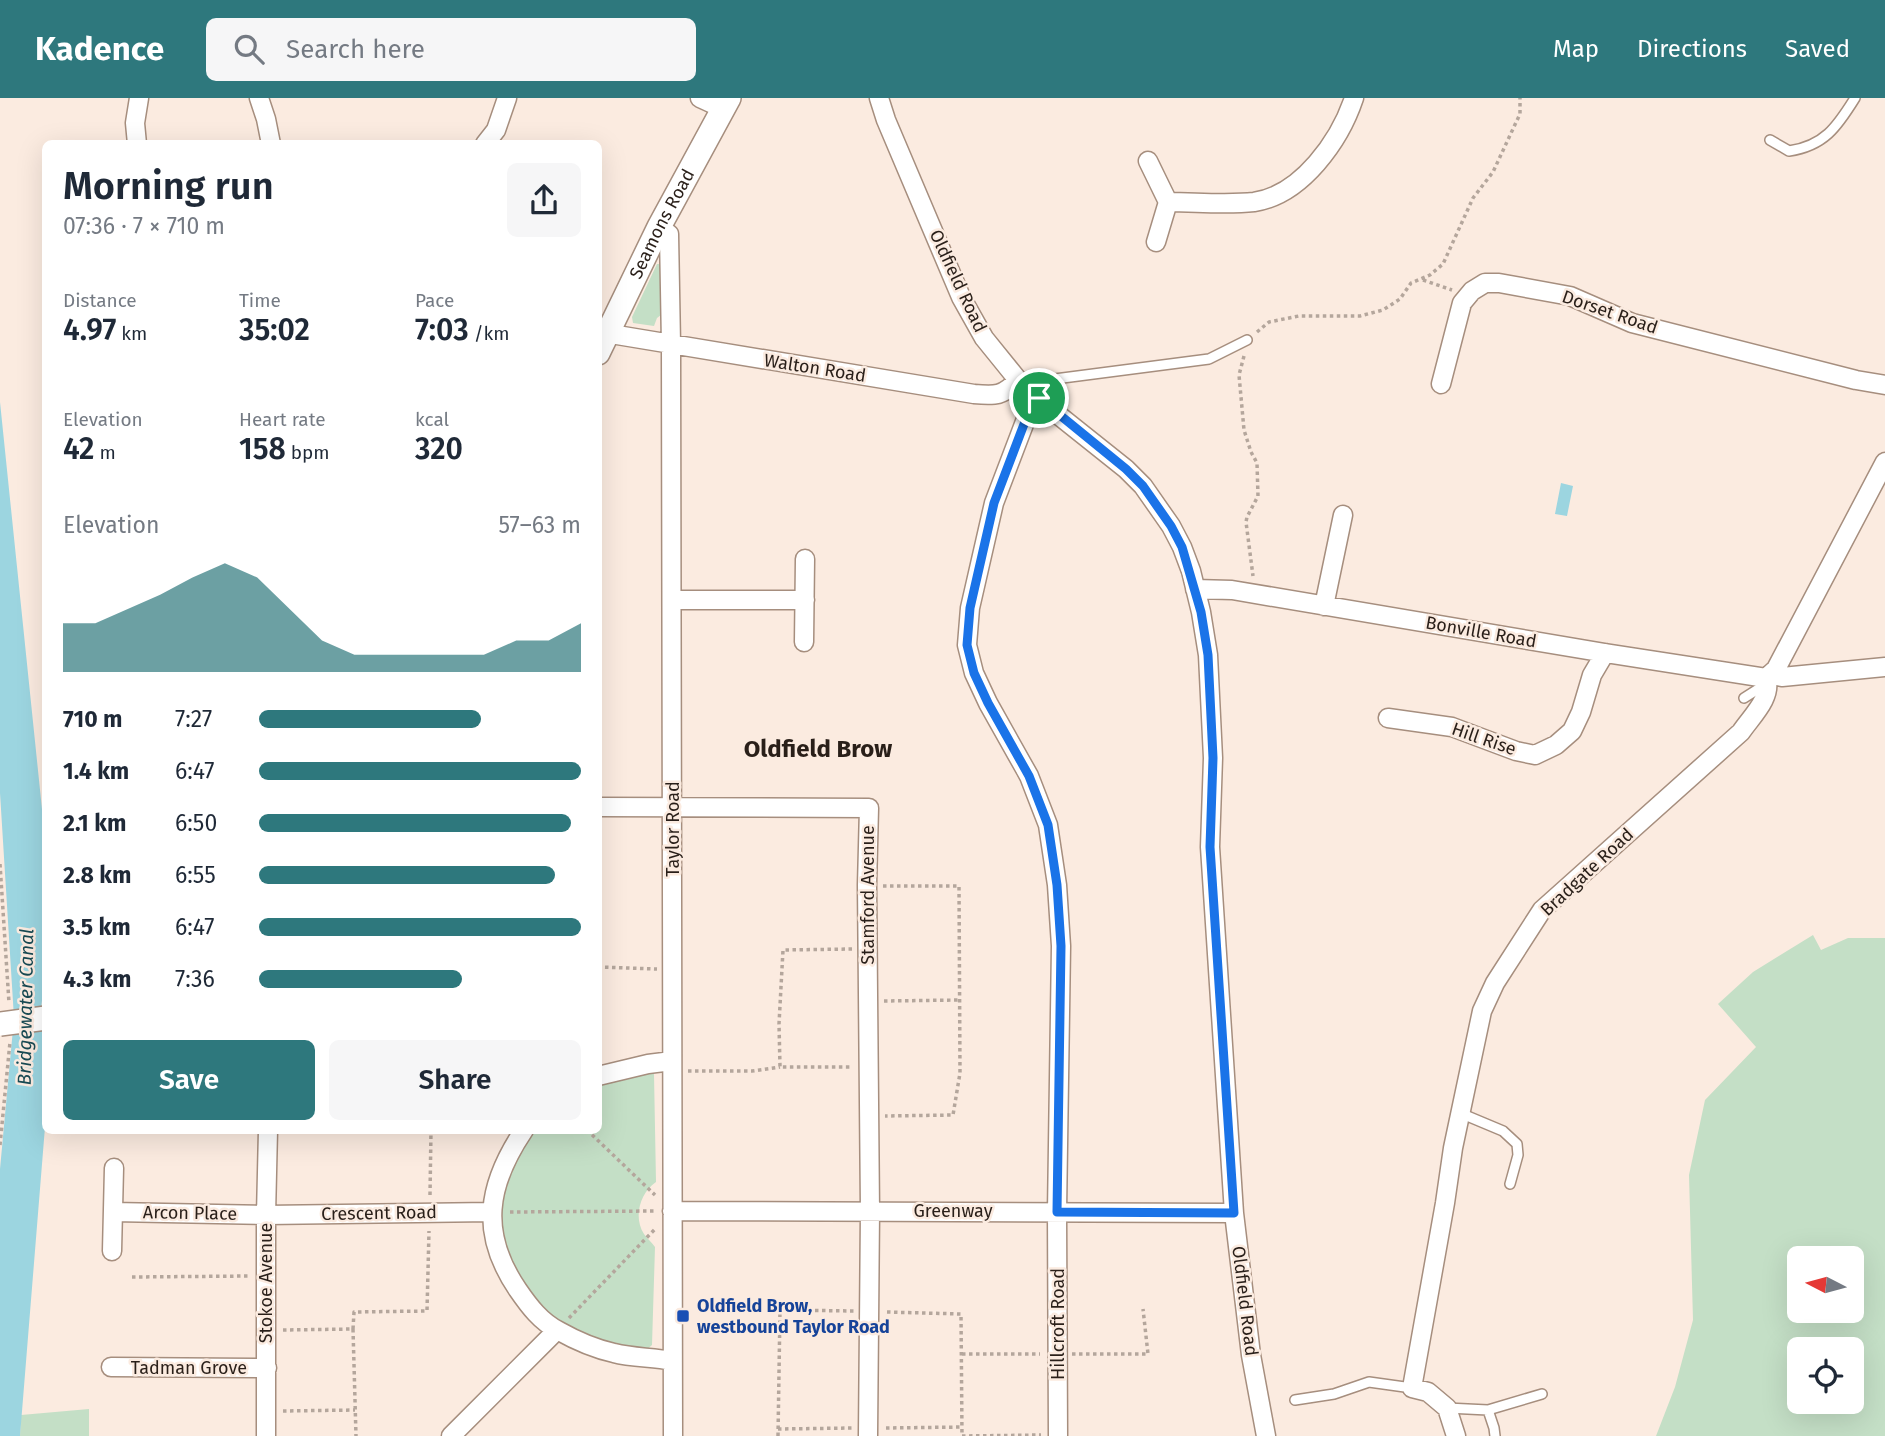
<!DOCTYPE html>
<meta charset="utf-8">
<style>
body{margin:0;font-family:"Fira Sans",sans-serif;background:#f6f6f7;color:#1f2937;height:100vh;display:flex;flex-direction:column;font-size:26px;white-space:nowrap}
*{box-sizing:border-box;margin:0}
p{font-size:23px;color:#747a83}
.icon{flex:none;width:38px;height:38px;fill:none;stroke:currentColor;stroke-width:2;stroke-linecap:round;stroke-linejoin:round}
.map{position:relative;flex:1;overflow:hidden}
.drawer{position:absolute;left:42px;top:42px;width:560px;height:994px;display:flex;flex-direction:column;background:#fff;border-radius:10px;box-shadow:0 7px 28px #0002}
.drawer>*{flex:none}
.needle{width:46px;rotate:276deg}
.buttons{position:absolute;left:1787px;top:1148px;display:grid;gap:14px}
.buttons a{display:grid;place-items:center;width:77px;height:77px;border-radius:10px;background:#fff;box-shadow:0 7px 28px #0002;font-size:35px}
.pin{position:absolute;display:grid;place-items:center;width:60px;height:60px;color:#fff;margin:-30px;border:4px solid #fff;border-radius:50%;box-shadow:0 2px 7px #0007}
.round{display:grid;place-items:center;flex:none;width:74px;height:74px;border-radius:10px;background:#f6f6f7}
.headline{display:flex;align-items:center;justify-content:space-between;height:119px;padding:0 21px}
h1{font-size:38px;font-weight:600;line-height:52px}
.figures{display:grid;grid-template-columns:repeat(3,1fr);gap:10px;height:119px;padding:7px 21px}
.figures div{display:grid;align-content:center}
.figures b{font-size:30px;font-weight:600}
.figures small{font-size:19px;font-weight:400}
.figures p{font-size:19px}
.chart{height:196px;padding:14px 21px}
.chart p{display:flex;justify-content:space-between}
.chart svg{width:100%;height:126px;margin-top:7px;fill:#2e787d;opacity:.7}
.button{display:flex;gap:14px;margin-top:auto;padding:14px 21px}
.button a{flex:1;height:80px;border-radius:10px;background:#2e787d;color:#fff;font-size:28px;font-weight:600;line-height:80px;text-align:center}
.button a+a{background:#f6f6f7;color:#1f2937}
ul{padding:0 21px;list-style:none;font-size:23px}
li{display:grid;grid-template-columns:112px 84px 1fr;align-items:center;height:52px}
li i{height:18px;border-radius:9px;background:#2e787d}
header{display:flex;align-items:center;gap:42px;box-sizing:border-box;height:98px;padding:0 35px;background:#2e787d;color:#fff}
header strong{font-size:33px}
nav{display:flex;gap:38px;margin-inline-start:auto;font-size:24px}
.search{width:490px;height:63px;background:#f6f6f7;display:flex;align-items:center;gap:18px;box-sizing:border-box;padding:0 24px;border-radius:10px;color:#747a83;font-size:26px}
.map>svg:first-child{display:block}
.green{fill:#c4dfc6;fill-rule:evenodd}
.water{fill:#9cd5e0}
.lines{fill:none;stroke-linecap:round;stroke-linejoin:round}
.service-casing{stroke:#a68e7e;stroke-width:12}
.minor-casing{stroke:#a68e7e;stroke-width:21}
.tertiary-casing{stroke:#a68e7e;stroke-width:26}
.path{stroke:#b4a69c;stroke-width:3.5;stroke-dasharray:3.5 3.5;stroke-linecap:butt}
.service{stroke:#fff;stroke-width:9}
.minor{stroke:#fff;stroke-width:18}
.tertiary{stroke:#fff;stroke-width:23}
.tertiary-bridge-casing{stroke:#a68e7e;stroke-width:26;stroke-linecap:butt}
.tertiary-bridge{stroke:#fff;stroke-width:23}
.route-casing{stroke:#fff;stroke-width:14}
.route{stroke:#1a73e8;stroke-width:9}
.transit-dot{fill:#1a4fb4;stroke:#fbebe0;stroke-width:2.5}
.labels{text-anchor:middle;stroke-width:5;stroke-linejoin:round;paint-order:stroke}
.street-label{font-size:18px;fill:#291f19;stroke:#fbebe0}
.transit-label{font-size:18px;font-weight:bold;fill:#164399;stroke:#fbebe0;text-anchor:start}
.water-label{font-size:19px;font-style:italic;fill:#184a53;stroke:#fbebe0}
.district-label{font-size:24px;font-weight:bold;fill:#291f19;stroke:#fbebe0}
</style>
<header>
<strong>Kadence</strong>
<div class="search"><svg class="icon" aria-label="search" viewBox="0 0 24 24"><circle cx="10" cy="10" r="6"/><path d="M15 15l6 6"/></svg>Search here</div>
<nav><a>Map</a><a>Directions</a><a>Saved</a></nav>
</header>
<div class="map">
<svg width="1885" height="1338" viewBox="0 0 1885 1338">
<rect width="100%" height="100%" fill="#fbebe0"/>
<!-- green -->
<path class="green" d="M657,166H660L661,217L657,220L654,228L633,225L632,219Z
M1813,837L1821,852L1848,840H1885V1338H1656L1675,1289L1693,1222L1689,1077L1705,1002L1756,949L1718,906L1753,874ZM1799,1160H1852V1213H1799ZM1799,1251H1852V1304H1799Z
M649,974L654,976L656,1084C640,1095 633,1119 644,1136C647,1140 652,1145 655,1149L652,1247L645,1253H615L556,1229L508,1172L495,1103L527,1033L598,1032L599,981Z
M89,1311V1338H20L21,1317Z"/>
<!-- water -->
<path class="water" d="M0,304L46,750V869L41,911L46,929L45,1029L20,1338H0V1071L14,920L0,695Z
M1561,385L1573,388L1567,418L1555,416Z"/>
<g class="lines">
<defs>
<path id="service" d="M1770,42L1789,53C1824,48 1837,29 1855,0
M1024,285L1209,261L1247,242
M1744,600L1766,586
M1460,1015L1503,1033L1517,1046L1518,1057L1510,1086
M1295,1302L1334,1296L1369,1284L1412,1290
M1447,1310L1488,1312L1542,1296
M1488,1312L1494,1330L1495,1338"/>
<path id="minor" d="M259,0L266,21L271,46
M700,0L724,11
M879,0L886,22L961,199L984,240L1018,282L1047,308L1126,371L1143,388L1171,428L1182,449L1191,473L1201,514L1208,557L1213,660L1210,749L1234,1115L1251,1257L1266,1338
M137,46L135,25L139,0
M485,46L496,32L507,0
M1148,63L1168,104L1156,144
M1168,104C1196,104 1226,107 1254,104C1302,97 1340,42 1354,0
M659,129L669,136L671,246L673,1338
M608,233L617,237L974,296C996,298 1003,298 1018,282
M1441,286L1462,205L1472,193L1485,185H1499L1570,198L1632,225L1856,282L1885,287
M1039,300L1026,321L994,405L970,510L967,547L974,575L988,605L1029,678L1048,727L1057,787L1061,848L1057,1114L1058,1338
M1195,491L1232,492L1605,555L1766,580
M672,502H805
M1324,508L1343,417
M804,544L805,461
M1772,577L1782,579L1885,569
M1766,580L1776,571L1885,364
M1388,620L1452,629L1516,653L1535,657L1556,647L1572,633L1581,614L1592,577L1605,555
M598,709L869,710L867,787L870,1113L868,1338
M598,978L648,966L672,963
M524,1032C487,1087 479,1135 518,1192C529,1208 541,1224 559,1233C575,1242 596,1251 614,1255C633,1260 653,1259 672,1263
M672,1113L1234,1115
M113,1114L266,1117L491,1114
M112,1153L114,1070
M111,1269L267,1270
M266,1338V1117L268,1032
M451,1338L557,1232
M1456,1338L1447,1310L1428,1294L1412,1290L1445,1105L1453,1050L1482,913L1495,885L1542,812L1741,634C1751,619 1773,599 1766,580"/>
<g id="tertiary">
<path id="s1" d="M598,255L659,129L729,0"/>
</g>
</defs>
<!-- service casing -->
<use href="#service" class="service-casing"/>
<!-- minor casing -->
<use href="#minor" class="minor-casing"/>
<!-- tertiary casing -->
<use href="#tertiary" class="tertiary-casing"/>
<!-- path -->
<path class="path" d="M1423,182L1452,192
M1257,234L1269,224L1299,218H1360L1383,212L1400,201L1411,185L1430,177L1443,166L1473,100L1493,74L1512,33L1520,16V0
M1244,258L1239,277L1244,332L1251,354L1257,365L1258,398L1247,419L1246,424L1253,478
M0,766L9,905
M883,788H959L960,975L953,1017L885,1018
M852,851L783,852L779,926L780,969H852
M598,869L657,871
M884,903L960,902
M688,973H752L780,969
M587,1032L655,1097
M0,1047L10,944
M430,1097L431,1032
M510,1114L656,1113
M132,1179L251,1178
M887,1214L961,1216L962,1338
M569,1220L656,1130
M353,1231L354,1214L427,1213L429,1133
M283,1232L353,1231L356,1338
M962,1256H1040
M1072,1256H1148L1143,1211
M283,1313L355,1312
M886,1330L962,1329
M778,1331L853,1330
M778,1338L780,1212L855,1213
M962,1338L1041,1337"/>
<!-- service -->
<use href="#service" class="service"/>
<!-- minor -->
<use href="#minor" class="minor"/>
<!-- tertiary -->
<use href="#tertiary" class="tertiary"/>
<defs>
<path id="tertiary-bridge" d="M0,926L46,920"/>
</defs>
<!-- tertiary-bridge casing -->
<use href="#tertiary-bridge" class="tertiary-bridge-casing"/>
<!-- tertiary-bridge -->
<use href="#tertiary-bridge" class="tertiary-bridge"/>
</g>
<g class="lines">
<defs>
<path id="route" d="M1039,300L1126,371L1143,388L1171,428L1182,449L1201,514L1208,557L1213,660L1210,749L1234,1115L1057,1114L1061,848L1057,787L1048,727L1029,678L988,605L974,575L967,547L970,510L994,405L1026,321Z"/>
</defs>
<!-- route casing -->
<use href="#route" class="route-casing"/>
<!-- route -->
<use href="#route" class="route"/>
</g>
<!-- markers -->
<rect class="transit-dot" x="676" y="1211" width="14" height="14" rx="3.5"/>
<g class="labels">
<!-- street labels -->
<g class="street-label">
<text dy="6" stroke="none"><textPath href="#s1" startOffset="144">Seamons Road</textPath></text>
<text transform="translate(958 183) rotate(65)" y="6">Oldfield Road</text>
<text transform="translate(1610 214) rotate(19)" y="6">Dorset Road</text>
<text transform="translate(815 270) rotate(9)" y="6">Walton Road</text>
<text transform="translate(1481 534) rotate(10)" y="6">Bonville Road</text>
<text transform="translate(1484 641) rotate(19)" y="6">Hill Rise</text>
<text transform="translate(673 731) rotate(-90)" y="6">Taylor Road</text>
<text transform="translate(1587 774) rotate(-43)" y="6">Bradgate Road</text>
<text transform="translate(868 797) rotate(-90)" y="6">Stamford Avenue</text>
<text x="953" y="1119">Greenway</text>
<text transform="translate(190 1115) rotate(1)" y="6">Arcon Place</text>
<text transform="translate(379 1115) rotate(-1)" y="6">Crescent Road</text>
<text transform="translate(266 1185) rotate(-90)" y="6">Stokoe Avenue</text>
<text transform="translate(1245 1203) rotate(83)" y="6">Oldfield Road</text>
<text transform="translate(1058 1226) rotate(-90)" y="6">Hillcroft Road</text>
<text x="189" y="1276">Tadman Grove</text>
</g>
<!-- transit labels -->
<g class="transit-label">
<text x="697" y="1214">Oldfield Brow,<tspan x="697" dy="21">westbound Taylor Road</tspan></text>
</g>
<!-- water labels -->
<g class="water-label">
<text transform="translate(25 909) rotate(-89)" y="7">Bridgewater Canal</text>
</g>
<!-- district labels -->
<g class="district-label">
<text x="818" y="659">Oldfield Brow</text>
</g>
</g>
</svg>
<div class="buttons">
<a><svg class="needle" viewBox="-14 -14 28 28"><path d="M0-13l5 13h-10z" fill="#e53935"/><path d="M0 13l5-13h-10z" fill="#747a83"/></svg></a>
<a><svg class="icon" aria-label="locate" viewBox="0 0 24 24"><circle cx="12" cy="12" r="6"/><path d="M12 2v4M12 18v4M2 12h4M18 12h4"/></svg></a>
</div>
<div class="pin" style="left:1039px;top:300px;background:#1e9e55"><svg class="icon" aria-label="arrive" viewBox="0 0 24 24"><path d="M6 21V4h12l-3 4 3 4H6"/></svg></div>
<section class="drawer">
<div class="headline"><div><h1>Morning run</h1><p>07:36 · 7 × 710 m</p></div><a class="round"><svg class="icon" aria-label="share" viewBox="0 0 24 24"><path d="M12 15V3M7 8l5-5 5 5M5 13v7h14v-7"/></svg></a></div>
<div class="figures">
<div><p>Distance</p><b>4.97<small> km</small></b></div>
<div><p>Time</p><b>35:02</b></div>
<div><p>Pace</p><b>7:03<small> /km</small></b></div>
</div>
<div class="figures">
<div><p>Elevation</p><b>42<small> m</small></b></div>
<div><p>Heart rate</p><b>158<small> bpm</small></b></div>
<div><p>kcal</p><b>320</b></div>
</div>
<div class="chart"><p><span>Elevation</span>57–63 m</p>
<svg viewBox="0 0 160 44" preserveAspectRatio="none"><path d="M0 44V27L10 27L20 22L30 17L40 11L50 6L60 11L70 22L80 33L90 38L100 38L110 38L120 38L130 38L140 33L150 33L160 27V44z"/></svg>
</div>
<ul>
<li><b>710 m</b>7:27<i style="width:69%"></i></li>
<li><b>1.4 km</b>6:47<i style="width:100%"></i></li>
<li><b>2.1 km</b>6:50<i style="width:97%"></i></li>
<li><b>2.8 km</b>6:55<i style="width:92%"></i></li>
<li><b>3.5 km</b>6:47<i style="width:100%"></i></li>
<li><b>4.3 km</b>7:36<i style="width:63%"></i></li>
</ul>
<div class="button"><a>Save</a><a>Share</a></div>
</section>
</div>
